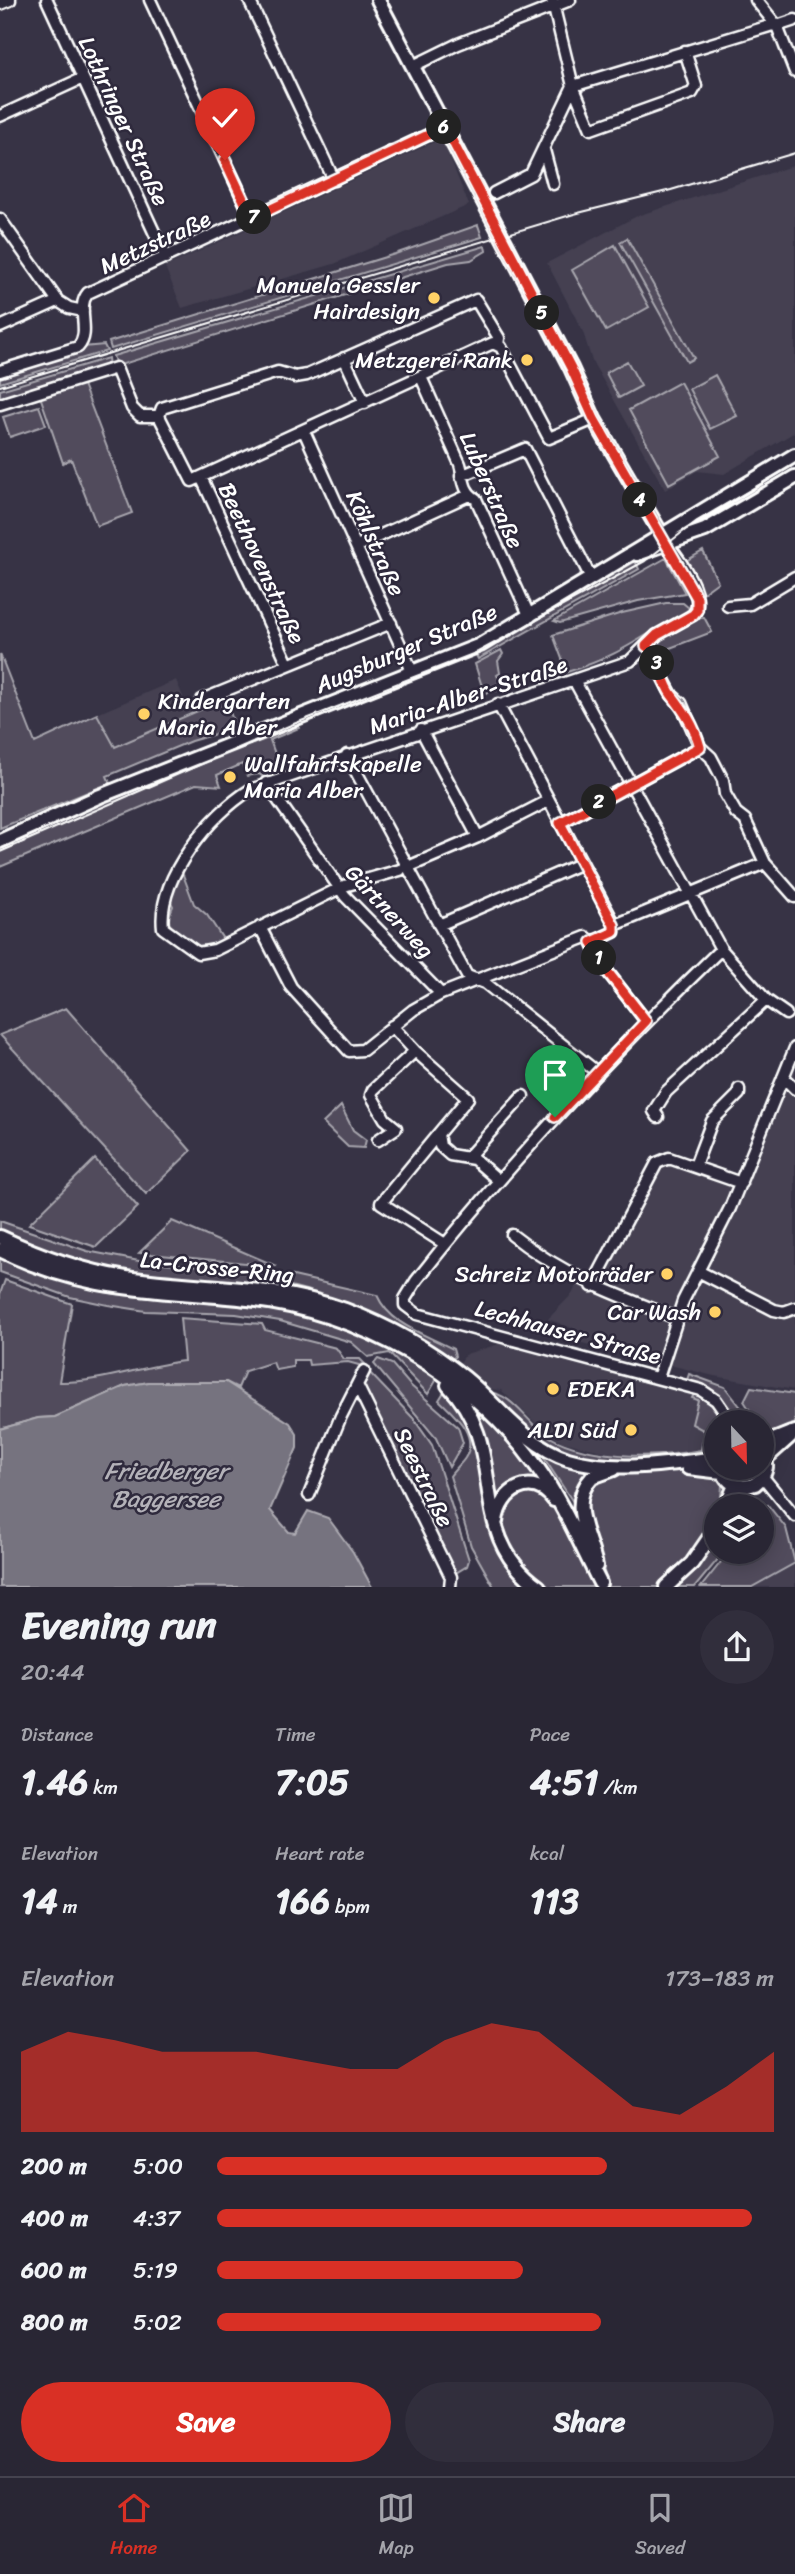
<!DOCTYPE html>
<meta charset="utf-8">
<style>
body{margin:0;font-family:Sriracha,sans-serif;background:#312e3c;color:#f1f3f6;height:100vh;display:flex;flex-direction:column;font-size:26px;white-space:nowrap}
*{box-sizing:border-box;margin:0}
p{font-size:23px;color:#a5a5ac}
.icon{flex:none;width:38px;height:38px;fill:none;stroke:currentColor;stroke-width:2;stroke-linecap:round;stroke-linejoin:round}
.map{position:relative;height:1587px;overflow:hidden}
.drawer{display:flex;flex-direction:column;background:#292634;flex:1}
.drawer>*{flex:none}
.needle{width:46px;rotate:158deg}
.controls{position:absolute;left:704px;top:1410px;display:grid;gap:14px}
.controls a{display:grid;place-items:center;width:70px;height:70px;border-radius:50%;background:#292634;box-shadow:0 4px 18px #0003,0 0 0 2px #45434f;font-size:35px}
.pin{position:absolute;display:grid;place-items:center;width:60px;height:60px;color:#fff;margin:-72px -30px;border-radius:50% 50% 50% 0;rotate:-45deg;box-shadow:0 0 7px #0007}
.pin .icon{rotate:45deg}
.km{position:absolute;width:35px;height:35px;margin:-18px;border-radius:50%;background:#222;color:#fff;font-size:19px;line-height:35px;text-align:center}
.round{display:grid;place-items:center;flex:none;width:74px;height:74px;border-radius:37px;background:#312e3c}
.headline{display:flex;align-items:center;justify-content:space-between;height:119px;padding:0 21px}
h1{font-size:38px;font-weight:800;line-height:52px}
.stats{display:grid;grid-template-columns:repeat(3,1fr);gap:10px;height:119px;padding:7px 21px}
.stats div{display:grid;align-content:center}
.stats b{font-size:35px;font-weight:800}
.stats small{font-size:19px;font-weight:400}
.stats p{font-size:19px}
.chart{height:196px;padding:14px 21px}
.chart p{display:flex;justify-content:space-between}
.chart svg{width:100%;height:126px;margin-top:7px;fill:#d93025;opacity:.7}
.button{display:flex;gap:14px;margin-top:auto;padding:14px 21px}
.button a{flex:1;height:80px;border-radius:42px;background:#d93025;color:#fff;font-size:28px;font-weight:800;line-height:80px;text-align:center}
.button a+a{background:#312e3c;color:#f1f3f6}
ul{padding:0 21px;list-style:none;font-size:23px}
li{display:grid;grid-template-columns:112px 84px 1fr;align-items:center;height:52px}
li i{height:18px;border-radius:9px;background:#d93025}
.tab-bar{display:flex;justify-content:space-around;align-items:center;height:98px;border-top:2px solid #45434f;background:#292634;font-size:19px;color:#a5a5ac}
.tab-bar a{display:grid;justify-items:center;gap:4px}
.tab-bar .current{color:#d93025}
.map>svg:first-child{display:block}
.built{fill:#444051}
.green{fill:#514c5c;stroke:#a8a6ae;stroke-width:2}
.water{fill:#76737f;stroke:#adabb2;stroke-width:2}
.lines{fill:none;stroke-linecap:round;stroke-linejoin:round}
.minor-casing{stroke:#fff;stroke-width:15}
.major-casing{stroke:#fff;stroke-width:18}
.minor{stroke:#2f2a3d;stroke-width:10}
.major{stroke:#2f2a3d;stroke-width:12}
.tram{stroke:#fff;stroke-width:2}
.rail{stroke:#fff;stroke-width:2}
.route-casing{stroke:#fff;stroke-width:14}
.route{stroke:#d93025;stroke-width:9}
.poi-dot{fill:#ffd166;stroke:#2f2a3d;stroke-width:2.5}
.labels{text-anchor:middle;stroke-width:5;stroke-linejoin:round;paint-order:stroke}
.street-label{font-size:23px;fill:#fff;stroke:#2f2a3d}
.poi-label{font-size:23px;fill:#fff;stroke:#2f2a3d;text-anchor:end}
.water-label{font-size:24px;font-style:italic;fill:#b4b2b9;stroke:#2f2a3d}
</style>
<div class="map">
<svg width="795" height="1587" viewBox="0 0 795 1587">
<rect width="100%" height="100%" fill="#373345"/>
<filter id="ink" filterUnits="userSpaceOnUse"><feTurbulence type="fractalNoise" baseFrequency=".0143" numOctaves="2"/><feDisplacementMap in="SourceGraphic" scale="14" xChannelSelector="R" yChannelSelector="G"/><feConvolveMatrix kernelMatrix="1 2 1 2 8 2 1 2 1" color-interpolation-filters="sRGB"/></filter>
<g filter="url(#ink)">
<!-- built -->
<path class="built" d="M436,141L444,144L469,205L334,264L182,308L165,267Z
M795,165V432L724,474L697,471L665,490L592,361L583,332L547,263L637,216Z
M176,680L190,713L114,748L97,714Z
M795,1037V1390L714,1376L578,1342L580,1331L548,1319L573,1293L577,1282L590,1288L664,1159L735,1185Z
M506,1342L694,1391L705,1400L716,1423L700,1454L618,1455L563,1442L541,1428L501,1390L489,1389L459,1364L466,1354Z
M795,1552V1587H743L794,1553Z"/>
<!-- green -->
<path class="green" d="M478,225L482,237L111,349L109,342L395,254Z
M627,238L694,358L687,362L620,242Z
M615,245L649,307L606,331L572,270Z
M485,246L486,251L471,260L448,263L120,365L115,362L113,356Z
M104,345L107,351L0,383V375L83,347Z
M108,358L109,367L0,401V390Z
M627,361L641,386L619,398L606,373Z
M715,375L737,416L710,429L689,389Z
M82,382L132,513L97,526L71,459L63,463L40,396Z
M680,382L720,456L669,484L629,410Z
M39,406L46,425L10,437L3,417Z
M703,551L718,582L703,593L684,562Z
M647,555L636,563L639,569L478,659L475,653Z
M666,558L685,593L638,601L560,623L554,621Z
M666,603H683L689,608C683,619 674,618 663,625C627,647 609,659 567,672L553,635L622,613Z
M704,617L712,632L657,653L653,644L687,622Z
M501,650L503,654L498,661L500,673L497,675L504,689L484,693L475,664Z
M0,654L35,743L97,714L115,747L225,699L236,728L191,741L107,776L110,783L0,828Z
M297,720L299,728L270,740L282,773L265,778L259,774L247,776L242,764L217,775L221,786L196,784L0,867V848L93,805Z
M182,872L194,904L207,915L223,939C198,954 185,943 167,921L173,906L171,902L173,885Z
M66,1008L191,1151L146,1194L0,1035Z
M341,1106L353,1130L366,1140L364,1148L348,1147L323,1123Z
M95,1159L138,1207L96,1247L29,1224Z
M0,1221L87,1251L139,1261L275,1272L277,1283C172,1279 98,1277 0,1232Z
M172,1221L276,1266L139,1253Z
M0,1256C37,1272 76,1288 117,1294C212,1307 307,1300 393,1350C408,1359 425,1367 437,1379L428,1394L389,1353L368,1357L351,1342L280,1321L236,1314L146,1311L108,1305L70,1297L0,1272Z
M289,1275L377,1295C390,1325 425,1334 453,1349L455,1356L453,1359C400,1322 345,1299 283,1284L284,1277Z
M5,1280L72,1304L59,1382C99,1383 143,1366 184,1361L180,1318L262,1324L265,1330L336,1348L344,1359H360L365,1364L362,1366L348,1362L309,1365L308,1360H293V1367L276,1370L273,1362L245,1371L238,1388L226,1382H149L125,1386L55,1417L38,1418L0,1429V1294Z
M378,1359L392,1364L410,1385L458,1427L463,1443L449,1467L436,1438L374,1364Z
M369,1372L413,1418L432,1445L469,1560L467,1566L454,1574L363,1387Z
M689,1374L725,1387L753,1423H736C722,1401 713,1386 687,1380Z
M751,1387L795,1394V1425L768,1439L761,1423H758L744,1401Z
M444,1392C504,1437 462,1538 527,1587H494L471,1546L450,1476C455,1469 461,1464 465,1458C480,1435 453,1414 439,1400Z
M460,1392L496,1426L545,1487L532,1483L493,1512Z
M487,1392C511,1393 524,1418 542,1432C581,1460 655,1459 701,1450L705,1431L692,1424L698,1400L692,1398L694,1394C707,1399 718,1408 721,1423H716V1453L602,1463L548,1447Z
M538,1449L601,1469L577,1508Z
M692,1471L718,1476L722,1481C723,1521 692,1563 658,1587H608C603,1560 589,1536 584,1509C575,1462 664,1469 692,1471Z
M525,1490L540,1492L551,1500L594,1587H547C527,1574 485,1527 506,1501C510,1496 520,1493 525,1490Z
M768,1505L786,1528L795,1563L752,1587H701L729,1552H761L760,1507Z
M716,1537V1552H724L695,1587H675Z"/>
<!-- water -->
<path class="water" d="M149,1382H226L290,1423L297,1434V1448L270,1510L289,1532L295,1533L308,1511L328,1518L334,1526L353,1552L372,1587H0V1429L38,1418L55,1417L125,1386Z"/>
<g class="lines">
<defs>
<path id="minor" d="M47,0L166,258
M150,0L252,218
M249,0L334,180
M552,0L573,86L591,129L692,93L696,86L685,51
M756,0L777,26L795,72
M0,4L10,0
M777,26L795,20
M413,66L458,44L570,0
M573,86L776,24
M0,116L83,78
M544,150L553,184
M494,193L531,174L573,86
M0,219L58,301L69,308L83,311
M0,327L58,301
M344,358L365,403
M0,371L78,347C92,332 75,308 88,293L445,127
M421,377L460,464C464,477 462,491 476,499L530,617
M0,404L116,368L132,408L140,416H159
M159,416L192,481L493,343L501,347L549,438L594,419
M159,416L162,408L278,372L295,377L307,375L476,300L499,338L498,345
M304,431L412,671
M461,476L525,449L591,578
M202,479L288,664
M357,546L469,495
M728,606L750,604L795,577
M646,646L657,659L658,669L672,695L681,703L700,747L711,757L723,780L725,794L736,813L745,820L765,863L795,897
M574,680L721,949L766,1000L786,1014
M202,700L391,623
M498,704L615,925
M421,730L478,837
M347,755L467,976L485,983L598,1073
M266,783L345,896L441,994
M560,823L700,747
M408,867L478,837L548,801
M400,870L344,886L215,950L198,953L163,928C157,878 211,814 250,790L630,661L657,635L693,615C708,597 679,559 667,544
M439,925L582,863
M260,927L291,987L349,1051L363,1050L413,1010L441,994L586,937L592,942L614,932L615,925L765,863
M592,942L603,966L646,1021
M721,949C613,1053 509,1163 416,1281L405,1299V1305L417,1314L701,1390L716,1400L732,1423
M392,1026L415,1051L468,1098L438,1134L440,1146L450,1155L474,1159L498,1180
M783,1077L795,1089
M658,1117L654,1111L666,1092L766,1000
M438,1134L381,1203L445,1244
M378,1140L396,1128L385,1119L371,1095L373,1090L415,1051
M468,1157L523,1096
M695,1166L712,1121L739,1094V1089
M512,1235C562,1275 617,1295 676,1318
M698,1271L774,1310L784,1312L795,1308
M592,1286L657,1163L669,1158L741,1183
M658,1378L683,1301L730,1208L795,1048
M357,1385L451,1577L450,1587
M763,1477L795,1516
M309,1495L341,1416L364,1371"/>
<path id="major" d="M378,0L571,368L594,419L667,544
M637,554L705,530L795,477
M0,841L100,796L480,645L795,455
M0,1237C40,1256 82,1271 126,1278C200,1289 273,1284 345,1310C388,1326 429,1349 465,1378C499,1406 525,1445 568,1459C613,1473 670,1464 716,1458
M0,1250C88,1293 154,1289 248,1299C361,1312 471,1374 537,1467C563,1503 580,1544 600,1583
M448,1385C512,1450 462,1533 539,1587
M761,1445L791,1433
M766,1458L795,1432
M688,1468L722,1472
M721,1468C727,1484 739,1490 755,1484C768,1474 769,1462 761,1449
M726,1507L735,1485
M496,1521C500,1490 532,1471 554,1500
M596,1566C590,1536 567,1504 592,1477L614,1469
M666,1587L692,1563L716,1528"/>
</defs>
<!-- minor casing -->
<use href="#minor" class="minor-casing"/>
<!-- major casing -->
<use href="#major" class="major-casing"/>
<!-- minor -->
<use href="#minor" class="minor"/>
<!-- major -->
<use href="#major" class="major"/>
<!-- tram -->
<path class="tram" d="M0,852L291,725L478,652L645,561L697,521L795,464"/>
<!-- rail -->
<path class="rail" d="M0,386L574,214L671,190L795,153"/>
</g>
</g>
<g class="lines" filter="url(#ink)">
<defs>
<path id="route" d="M225,160L252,218L445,127L571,368L594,419L697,598V610L693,615L657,635L646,646C659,654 661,680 671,694C684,711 694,725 700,747L560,823L614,925V932L592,942L603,966L646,1021L555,1117"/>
</defs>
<!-- route casing -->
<use href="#route" class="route-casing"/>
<!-- route -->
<use href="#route" class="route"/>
</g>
<!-- markers -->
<g class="poi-dot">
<circle cx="434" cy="298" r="7"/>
<circle cx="527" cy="360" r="7"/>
<circle cx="144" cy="714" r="7"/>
<circle cx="230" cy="777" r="7"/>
<circle cx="667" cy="1274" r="7"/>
<circle cx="715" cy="1312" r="7"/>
<circle cx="553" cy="1389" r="7"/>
<circle cx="631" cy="1430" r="7"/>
</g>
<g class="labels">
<!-- street labels -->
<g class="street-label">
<text transform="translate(124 121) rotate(65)" y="8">Lothringer Straße</text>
<text transform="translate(155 242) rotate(-25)" y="8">Metzstraße</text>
<text transform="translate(492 490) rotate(66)" y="8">Luberstraße</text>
<text transform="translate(376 543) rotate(66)" y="8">Köhlstraße</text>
<text transform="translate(262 563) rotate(65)" y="8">Beethovenstraße</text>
<text transform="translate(406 648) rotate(-23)" y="8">Augsburger Straße</text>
<text transform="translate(468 695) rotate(-18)" y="8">Maria-Alber-Straße</text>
<text transform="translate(390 911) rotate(47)" y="8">Gärtnerweg</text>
<text transform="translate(217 1267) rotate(6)" y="8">La-Crosse-Ring</text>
<text transform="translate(568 1332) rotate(15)" y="8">Lechhauser Straße</text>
<text transform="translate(424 1477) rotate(64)" y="8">Seestraße</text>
</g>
<!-- poi labels -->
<g class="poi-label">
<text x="420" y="293">Manuela Gessler<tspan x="420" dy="26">Hairdesign</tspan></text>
<text x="513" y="368">Metzgerei Rank</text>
<text x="158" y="709" text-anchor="start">Kindergarten<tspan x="158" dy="26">Maria Alber</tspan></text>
<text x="244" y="772" text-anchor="start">Wallfahrtskapelle<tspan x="244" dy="26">Maria Alber</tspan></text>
<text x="653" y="1282">Schreiz Motorräder</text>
<text x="701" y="1320">Car Wash</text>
<text x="567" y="1397" text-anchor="start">EDEKA</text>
<text x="617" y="1438">ALDI Süd</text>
</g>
<!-- water labels -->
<g class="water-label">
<text x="166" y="1479">Friedberger<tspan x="166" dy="28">Baggersee</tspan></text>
</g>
</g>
</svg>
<div class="controls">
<a><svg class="needle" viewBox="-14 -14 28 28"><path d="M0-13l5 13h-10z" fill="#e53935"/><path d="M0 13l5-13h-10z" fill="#a5a5ac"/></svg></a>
<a><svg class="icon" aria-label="layers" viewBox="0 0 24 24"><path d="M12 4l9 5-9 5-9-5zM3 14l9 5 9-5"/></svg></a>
</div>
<div class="pin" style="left:555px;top:1117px;background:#1e9e55"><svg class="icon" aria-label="arrive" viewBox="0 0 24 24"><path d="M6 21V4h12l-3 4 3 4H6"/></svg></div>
<div class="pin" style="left:225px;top:160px;background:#d93025"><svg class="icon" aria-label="check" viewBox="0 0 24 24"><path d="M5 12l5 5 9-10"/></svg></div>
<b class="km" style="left:599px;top:958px">1</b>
<b class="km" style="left:599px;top:802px">2</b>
<b class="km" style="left:657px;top:663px">3</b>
<b class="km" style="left:640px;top:500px">4</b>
<b class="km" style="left:542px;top:313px">5</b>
<b class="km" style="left:444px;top:127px">6</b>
<b class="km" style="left:254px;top:217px">7</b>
</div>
<section class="drawer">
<div class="headline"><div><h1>Evening run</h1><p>20:44</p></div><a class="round"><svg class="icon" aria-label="share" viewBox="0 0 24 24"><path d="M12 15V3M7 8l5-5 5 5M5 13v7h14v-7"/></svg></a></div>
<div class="stats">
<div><p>Distance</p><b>1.46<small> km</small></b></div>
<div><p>Time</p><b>7:05</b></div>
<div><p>Pace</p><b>4:51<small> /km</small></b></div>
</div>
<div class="stats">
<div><p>Elevation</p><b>14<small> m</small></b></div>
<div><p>Heart rate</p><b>166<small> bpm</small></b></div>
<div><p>kcal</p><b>113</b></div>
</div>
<div class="chart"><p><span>Elevation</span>173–183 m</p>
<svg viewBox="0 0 160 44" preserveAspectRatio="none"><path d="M0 44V16L10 9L20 12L30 16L40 16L50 16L60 19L70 22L80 22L90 12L100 6L110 9L120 22L130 35L140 38L150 28L160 16V44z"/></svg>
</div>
<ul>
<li><b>200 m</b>5:00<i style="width:70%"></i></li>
<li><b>400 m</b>4:37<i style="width:96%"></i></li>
<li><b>600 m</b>5:19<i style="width:55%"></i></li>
<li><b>800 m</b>5:02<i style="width:69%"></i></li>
</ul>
<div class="button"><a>Save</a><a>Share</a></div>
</section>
<nav class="tab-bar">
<a class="current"><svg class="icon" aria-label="home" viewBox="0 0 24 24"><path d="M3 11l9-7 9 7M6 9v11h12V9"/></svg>Home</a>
<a><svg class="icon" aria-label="map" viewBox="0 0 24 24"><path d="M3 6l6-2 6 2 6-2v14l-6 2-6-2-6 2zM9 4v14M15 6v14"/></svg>Map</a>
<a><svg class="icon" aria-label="saved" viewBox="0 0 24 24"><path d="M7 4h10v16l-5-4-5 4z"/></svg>Saved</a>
</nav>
